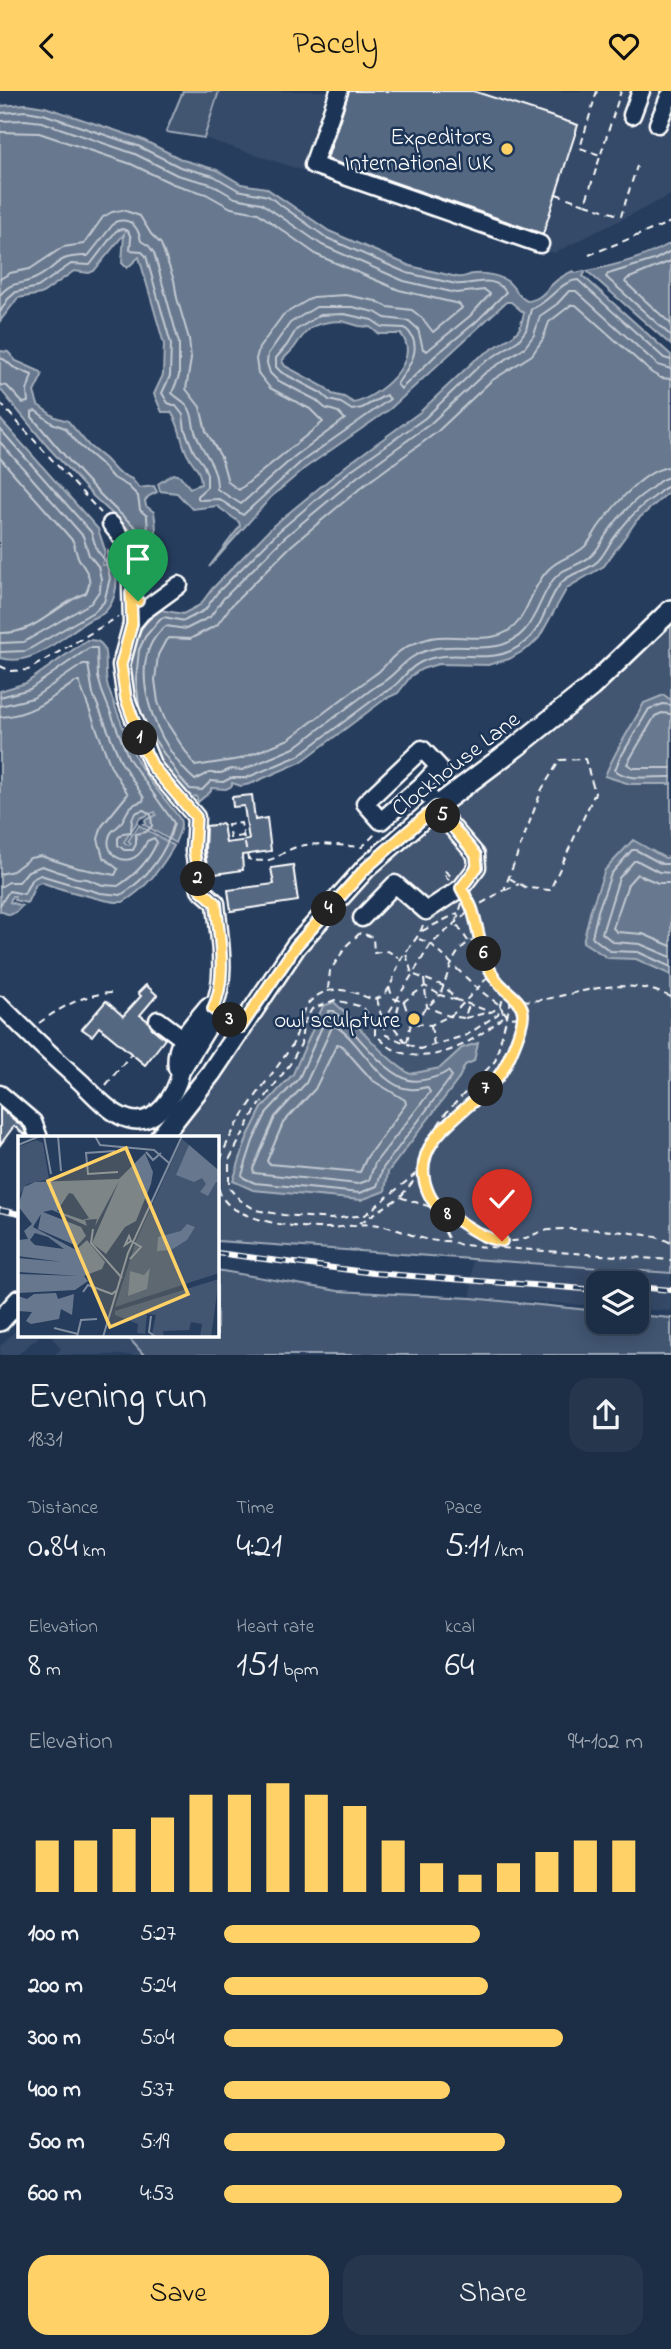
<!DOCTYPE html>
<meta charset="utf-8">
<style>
body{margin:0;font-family:"Indie Flower",sans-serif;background:#25364d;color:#f1f3f6;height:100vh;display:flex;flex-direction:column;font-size:26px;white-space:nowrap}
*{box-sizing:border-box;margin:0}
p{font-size:23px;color:#a0a8b3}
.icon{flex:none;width:38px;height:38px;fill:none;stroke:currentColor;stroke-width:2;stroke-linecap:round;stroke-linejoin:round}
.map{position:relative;height:1264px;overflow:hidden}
.details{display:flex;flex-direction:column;background:#1c2e46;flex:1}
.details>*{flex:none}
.controls{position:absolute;left:586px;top:1180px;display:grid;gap:14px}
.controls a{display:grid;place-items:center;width:63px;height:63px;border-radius:14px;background:#1c2e46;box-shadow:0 4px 18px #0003,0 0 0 2px #3a4a5f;font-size:35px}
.pin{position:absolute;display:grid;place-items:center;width:60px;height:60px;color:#fff;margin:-72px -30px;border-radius:50% 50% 50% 0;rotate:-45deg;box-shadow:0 0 7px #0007}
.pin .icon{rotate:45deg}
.km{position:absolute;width:35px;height:35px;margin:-18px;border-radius:50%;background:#222;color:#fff;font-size:19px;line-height:35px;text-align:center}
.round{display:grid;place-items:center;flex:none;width:74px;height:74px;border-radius:21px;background:#25364d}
.headline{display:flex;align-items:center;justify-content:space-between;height:119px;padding:0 28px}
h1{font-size:38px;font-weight:600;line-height:52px}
.metrics{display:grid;grid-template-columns:repeat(3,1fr);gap:10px;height:119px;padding:7px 28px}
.metrics div{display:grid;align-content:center}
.metrics b{font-size:35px;font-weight:600}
.metrics small{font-size:19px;font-weight:400}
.metrics p{font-size:19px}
.chart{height:196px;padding:14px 28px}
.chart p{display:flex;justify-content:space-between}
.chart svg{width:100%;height:126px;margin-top:7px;stroke:#ffd166;stroke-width:6}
.primary-button{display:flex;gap:14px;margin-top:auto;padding:14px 28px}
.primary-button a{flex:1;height:80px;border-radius:21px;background:#ffd166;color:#111;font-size:28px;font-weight:600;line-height:80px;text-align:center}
.primary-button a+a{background:#25364d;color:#f1f3f6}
ul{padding:0 28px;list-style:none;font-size:23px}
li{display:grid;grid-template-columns:112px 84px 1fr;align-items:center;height:52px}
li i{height:18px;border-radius:9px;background:#ffd166}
header{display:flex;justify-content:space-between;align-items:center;height:91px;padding:0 28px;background:#ffd166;color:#111;font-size:32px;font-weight:600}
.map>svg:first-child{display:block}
.built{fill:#344a68}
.green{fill:#425672;stroke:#a0aab8;stroke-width:2}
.water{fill:#67788e;stroke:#a4aebb;stroke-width:2;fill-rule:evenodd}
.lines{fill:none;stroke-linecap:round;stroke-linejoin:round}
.shore{stroke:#c2c9d2;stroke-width:2}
.building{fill:#556781;stroke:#fff;stroke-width:2}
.minor-casing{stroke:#fff;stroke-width:21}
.major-casing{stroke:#fff;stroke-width:24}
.path{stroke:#fff;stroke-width:2;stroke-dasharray:7 5;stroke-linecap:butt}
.minor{stroke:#1d3557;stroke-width:16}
.major{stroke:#1d3557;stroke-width:19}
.rail-casing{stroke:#fff;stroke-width:6}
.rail{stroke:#1d3557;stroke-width:3.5;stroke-dasharray:10;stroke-linecap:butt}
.route-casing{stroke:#fff;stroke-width:14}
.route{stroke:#ffd166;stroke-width:9}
.poi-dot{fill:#ffd166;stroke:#1d3557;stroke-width:2.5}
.labels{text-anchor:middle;stroke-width:5;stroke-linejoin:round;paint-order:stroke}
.poi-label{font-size:23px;fill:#fff;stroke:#1d3557;text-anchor:end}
.street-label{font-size:23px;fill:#fff;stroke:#1d3557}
.inset-road{fill:none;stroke:#7d8b9e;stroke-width:2}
.view{fill:#ffd166;fill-opacity:0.15;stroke:#ffd166;stroke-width:3.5}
.inset-edge{fill:none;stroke:#fff;stroke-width:3.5}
</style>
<header><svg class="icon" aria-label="back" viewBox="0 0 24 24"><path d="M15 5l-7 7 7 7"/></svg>Pacely<svg class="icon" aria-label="heart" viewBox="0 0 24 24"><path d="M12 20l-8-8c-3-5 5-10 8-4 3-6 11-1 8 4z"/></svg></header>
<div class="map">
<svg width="671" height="1264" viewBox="0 0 671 1264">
<rect width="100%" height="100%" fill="#263d5e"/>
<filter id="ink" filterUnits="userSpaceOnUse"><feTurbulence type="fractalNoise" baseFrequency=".0143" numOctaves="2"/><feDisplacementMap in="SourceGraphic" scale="14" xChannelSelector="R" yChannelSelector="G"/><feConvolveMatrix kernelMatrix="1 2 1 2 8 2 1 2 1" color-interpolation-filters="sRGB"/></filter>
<g filter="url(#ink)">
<!-- built -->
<path class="built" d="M219,0H671V104L554,162L204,47Z
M472,1167L671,1182V1220L637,1218V1192H598V1215L471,1207Z
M19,1236V1245H40L17,1264H0V1255Z
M51,1245H127L144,1264H54L61,1258Z"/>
<!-- green -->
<path class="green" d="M183,0H219L204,47L166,41Z
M671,532V1182L217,1150V1047H168L307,856L372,782L456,711L511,672L576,620Z
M217,1179L338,1200L471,1207L598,1220V1230H637V1224L671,1227V1264H144L127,1245H217Z"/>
<!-- water -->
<path class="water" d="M26,13L45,16L141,48L183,69L217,79L241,93L266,97L329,140L410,175L457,186C464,187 467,184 473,183C484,182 498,184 507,190C515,196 517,205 527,210C544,209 548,193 562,186C565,183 569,182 573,180L576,182L584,180L585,182L583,185L671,264V399L637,429L604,475L567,497L539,547L530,556L509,568L488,574L438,573L422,578L411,585L398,602L385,608L301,671L250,693L241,695L232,692V695L226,698L211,697V700L198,711L196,705L189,707C172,689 156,668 144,646C139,637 138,625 135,615C127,579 126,542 161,519L183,523L200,514L212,498L274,434L347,374L420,321L475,269L514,244L520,237L524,222L511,211H506L390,318L305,377L271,406L209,476L240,435L239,431L217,415L192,418L177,402L160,400L158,393L173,383L180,385L190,397L201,393C201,379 193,374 187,363C180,349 180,332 171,321H162L154,303L163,284L164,253L139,166L127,177L122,172L124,143L94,180L89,182L74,180L41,203L18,207L0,230V15ZM342,230L359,235L370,236L379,243H401C423,270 378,306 354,312L344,306L332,303L326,297L285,275L282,270C285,265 290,262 294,257C309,234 315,231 342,230Z
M671,152V254L587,180C617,174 644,167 671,152Z
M0,260L8,261L16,270L41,281L42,285L34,301L38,314L55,326L68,330L89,355L105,368L117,381L132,388L139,397L154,395L157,401L149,405L145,410L146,415L154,421C160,451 152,473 142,501L139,497L145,463L144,452L93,405L48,356L0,298Z
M0,328L98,438L105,459L102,474H105L108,460C118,477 120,499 109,516C104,524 98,525 91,528C63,543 36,577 0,567Z
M87,549C116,547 100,577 109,599C117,621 126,644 135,665C145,688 166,708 180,728C183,736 178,744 175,752L143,733L146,732L145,729L156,724L155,721L140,727L124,751L129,754L131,752L128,750L139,734L174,755C161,777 146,798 123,811C108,812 98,807 84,804C69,800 55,797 41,791L36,793L27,812L14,809L15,805H12L10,811L22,815L16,821L10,824L0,820V600L26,592Z
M664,604L671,609V693H630L605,685C615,659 631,637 644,612Z
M633,749L665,767L671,766V884L636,868L608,867L583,851L591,818L605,779Z
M334,911C360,935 380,964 410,983L440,977L462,957L478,952L474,970L465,974L458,989L388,1081L385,1100L361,1109L253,1099L233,1090L247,1047L262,1017L293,983L323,915Z"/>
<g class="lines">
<!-- shore -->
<path class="shore" d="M0,22L26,20L43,23L138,55L180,76L214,85L238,99L268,105L327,147L407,182L456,193C473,195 493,182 506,201L476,231L436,264L401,298L397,293C408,277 426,255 405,237L382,236L372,229L344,223L320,224L296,239L287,254L276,267V276L281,281L321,302L329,309L341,312L352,319L362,317L386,304L390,308L301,371L243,424L219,408L200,409L198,407V404L207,396V383L203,373L194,361L185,339L183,324L176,315L168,312L162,302L170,285L171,253L146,165L141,160L130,159L131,147L128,140L122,138L116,140L90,174L71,173L38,196L16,201L8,208L0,221
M0,30L25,29L42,31L135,63L177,84L211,93L235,107L261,112L322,154L404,190L456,202L485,199L490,203L470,225L427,260L423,258L418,238L409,230L385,227L375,221L352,216H316L290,232L268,263L267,272L270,282L277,289L316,309L325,317L338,321L345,328L295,365L241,413L217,398C217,372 204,365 196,343C192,334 194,324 188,316C184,310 177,307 172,302L179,285V252L154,162L149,155L141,150C138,135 130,126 115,131L88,165C54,164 60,176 34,188C19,195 13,189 0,204
M0,41L39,42L131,73L173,93L206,103L231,117L258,122L317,164L399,199L459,213L462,217L433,241L422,227L412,219L388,216L376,210L345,204L313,206L283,224L259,257L256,268L258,282L270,297L310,318L323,331L239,399L228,391L221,366L206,340L200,316L186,298L191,268L189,248L177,207L174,189L161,153L151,143L140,125L123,119L112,121L103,126L84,153L63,156L30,178L10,182L0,188
M671,160L654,169L608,183L606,186L671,245
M671,170L627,188L625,191L671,233
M0,267L5,269L13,276L32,284L27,300L28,311L23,312L7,295L0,294
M671,278L658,274L576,200H569L557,213L540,225L534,244L525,256L485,282L430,333L357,386L285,446L223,508L210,526L186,538L166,535C119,571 159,659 195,689L209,682H221L231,678L242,679L294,657L376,595C400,584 400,566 432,558C464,550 498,568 524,540C537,526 541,505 553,489C563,475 582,475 593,463C599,457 603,448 608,441C620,424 632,410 649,399C657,393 660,387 671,386
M671,288L661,287L652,282L576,214H571L549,231L543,248L532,264L491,290L437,341L363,395L292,454L231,515L217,534L190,548L169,547L166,549L158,564L155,589L158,611L165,629L195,675L240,668L289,648L370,587C383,579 383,576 393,566C403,556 418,550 431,547C459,541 497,558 518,531C530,515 533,495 547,480C557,468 572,466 583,457C590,452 594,442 599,435C613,416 646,376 671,376
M32,321L36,320L52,332L65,337L79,354L100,372L112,386L128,395L138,405L140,419L147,425L148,442L144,443C102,410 66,367 32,326Z
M0,338L91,441L97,459L106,471L110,487L104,511L95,520L26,560L0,561
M0,351L83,445L89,464L98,475L101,488L100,499L91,512L24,551L0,552
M0,367L73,450C75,456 76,463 79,468C86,481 94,486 86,502C54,514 38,543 0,542
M0,606L30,598L89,557H97L98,586L102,600L129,668L174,732C167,761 147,788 121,804L100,802L40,784L31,789L24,803L9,800L0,814
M671,614L663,613L649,618L619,669L615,679C629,691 654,685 671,686
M0,615L33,607L83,573H88L93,603L121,671L144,707L143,710C126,715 129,720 121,732C118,737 112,738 110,744C101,764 133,785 147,750L154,747L157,751C149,770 135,784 118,795L103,794L87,788L76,787L42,775L28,780L19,791H9L0,796
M139,615L136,588L139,559L145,546L160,528L164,526L184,530L205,519L217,502L279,440L351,379L425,327L479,275L519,249L526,239L531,218C551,211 559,190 578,189L664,267L671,269
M671,623L662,622L655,625L627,673L633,677H671
M0,626C30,625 52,607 75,591H79L111,676L128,703L102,735L98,748L103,766L118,778L115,784L78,777L41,765L30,767L13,780L0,783
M150,642L181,688L190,698L202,699L211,690L223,691L231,687H246L298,665L381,603C404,594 403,575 432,567C464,558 493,577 525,551C544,536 546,510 561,492C571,481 588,480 598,470C604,464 608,455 613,448C625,432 637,417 654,406C660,401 663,396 671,395
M144,719L151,724L152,735L146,741L136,743V753L133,759H124L118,754V747L123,742L131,741C132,731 130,721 144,719Z
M671,773H662L636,759H632L611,783L598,820L592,846L610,860L638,861L671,876
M671,782L659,781L638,770H634L619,787L602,842L613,851L640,853L671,866
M671,792H658L637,783L628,793L613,837L617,841L643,843L671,855
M329,920H334C355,941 380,977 406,988C416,993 440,986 448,980L452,985L383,1077L377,1095L360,1102L255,1092L244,1087L242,1084L253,1050L267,1021L299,987Z
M333,934C358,945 379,997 410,998C416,999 422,997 427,996L430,1001L375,1072L369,1089L358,1093L254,1082L253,1078L275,1026L306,992Z
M337,953L341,954L372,989L405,1009L406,1013L367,1066L360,1081L269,1073L267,1070L283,1032L315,998Z"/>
</g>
<!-- building -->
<path class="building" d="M349,0H473L578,34L543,143L327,68Z
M252,704L255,729L267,727L271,760L242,764L243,779L208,784L205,759L206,735L223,733L226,752L249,749L244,715L233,716L232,706Z
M293,774L298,810L231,820L228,799L274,793L271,777Z
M146,894L157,904L140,924L148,930L152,937L165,948L145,974L99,936L92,945L82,938L106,910L123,925L141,905L138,902Z
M0,1017L24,1037L27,1046L14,1035L0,1054Z"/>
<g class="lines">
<defs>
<path id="minor" d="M339,0L313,74L540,153
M632,24L641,0
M658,33L669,6
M111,433L130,457L132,533
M179,494L142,521L132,533L121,574L126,608L153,676L196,726L194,760L200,798L216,812C219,847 228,885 213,918L241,936
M362,827L395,793L426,820L461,797L477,776L476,764L440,722L422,694L381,730L365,712L422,658L439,676L422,694
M0,914C27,941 54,967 82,992C94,1004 111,1023 128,1028C156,1037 176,1003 181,980L208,936L213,918L208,915C192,935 173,951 177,977L181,980
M158,929L182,947
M0,1003L33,1031L39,1047"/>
<path id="major" d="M160,1047L211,982L296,855L366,777L436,716L516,656L591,596L671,519
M0,1230L19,1209"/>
</defs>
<!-- minor casing -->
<use href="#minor" class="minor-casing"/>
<!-- major casing -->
<use href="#major" class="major-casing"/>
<!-- path -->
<path class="path" d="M597,0L580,57L600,64
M556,103L585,113L621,0
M586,113L621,125L637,75
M589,164L671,131
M0,312L101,422
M0,575L11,580L28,579L118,526
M243,745L230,747L228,734L241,732L248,768C277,775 278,760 300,755C317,751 345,755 362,756L375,743
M449,789L443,782L445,780L453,787
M505,799L519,793
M468,809C480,833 479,863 494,886C499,894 507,906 517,908C530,912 547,908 560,905C599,896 633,888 671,906
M462,812L456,832L468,850
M423,834C418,848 410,854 403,865C395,876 392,907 374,908C370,908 363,905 359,903C343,898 328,896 314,907C298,919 301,938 292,954C272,989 176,1089 238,1120C264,1133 298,1137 327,1137C345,1137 361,1131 379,1134C397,1137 413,1146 430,1149C444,1152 446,1147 461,1154L671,1169
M422,840L458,822
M419,848L431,853L478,898L501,915
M406,863L412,883L444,895L457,909L491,921L500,916
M424,888L427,916L449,925L464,927L468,917L473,916
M389,896L393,907L404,911L411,932L440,904L456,909
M328,898L330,880L347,854L360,842L373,846L374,862L388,860L399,867
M377,908L386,944L420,958L467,944L498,923L505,901
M501,915L504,925C475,950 432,978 393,958C387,955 381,948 375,944V934L363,916L335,909L312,918L303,933L301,953L290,973L254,1022L229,1069V1097L240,1109L256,1119L283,1124L331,1128L365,1124L418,1081L424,1057L445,1023L495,970L512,906
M504,920L508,927L522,926
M465,927L490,921
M383,931L431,853L472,818L504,799L542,698L560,669L585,668L595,702L550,799L527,797L509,787
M39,932C60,917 85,902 112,902
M431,935L434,954
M407,951L411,932L431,934L453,923L491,883
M406,952L393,935L399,914L425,895L440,904C449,883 453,852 479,848
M106,994L131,963
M401,1105L422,1080
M360,1132L400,1106C413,1111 428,1114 441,1120C468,1133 480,1151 514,1150C527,1149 537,1140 549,1139C572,1136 654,1140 671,1152
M448,1147C442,1137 441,1126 437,1116C431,1105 424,1094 422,1081C419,1046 479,1010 498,985C507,974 511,959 516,945C521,932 526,922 519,910"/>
<!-- minor -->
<use href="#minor" class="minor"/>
<!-- major -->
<use href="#major" class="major"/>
<defs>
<path id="rail" d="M0,1119L19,1123
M217,1162L373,1182L598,1199
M637,1196L671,1199"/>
</defs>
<!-- rail casing -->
<use href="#rail" class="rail-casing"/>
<!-- rail -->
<use href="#rail" class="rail"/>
</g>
</g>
<g class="lines" filter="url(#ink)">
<defs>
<path id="route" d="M138,510L131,502L132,533L121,574L126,608L144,658L153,676L196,726L194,760L200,798L216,812C219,847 228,885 213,918L241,936L296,855L366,777L436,716L476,764L477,776L461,797C465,805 471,813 473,821C480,844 481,868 495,887C503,900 523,908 523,923C523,936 508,972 500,983C477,1017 412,1043 425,1092C429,1107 436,1118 450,1125C468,1135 480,1147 502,1150"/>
</defs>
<!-- route casing -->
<use href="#route" class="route-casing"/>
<!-- route -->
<use href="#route" class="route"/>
</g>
<!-- markers -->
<g class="poi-dot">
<circle cx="507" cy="58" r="7"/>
<circle cx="414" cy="928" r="7"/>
</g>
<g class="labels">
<!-- poi labels -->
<g class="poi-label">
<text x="493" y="53">Expeditors<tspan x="493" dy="26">International UK</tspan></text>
<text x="400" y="936">owl sculpture</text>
</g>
<!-- street labels -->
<g class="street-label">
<text transform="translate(455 672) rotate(-38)" y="8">Clockhouse Lane</text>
</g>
</g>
<!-- overview -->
<g transform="translate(18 1045)">
<rect width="201" height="201" fill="#263d5e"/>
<path d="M164,3L201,34V137L97,171L118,105ZM18,4L25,7L31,43L9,48L0,61V11ZM201,143L193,201H182L184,188L173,186L171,194L145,195L146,201H139L134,198L138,179L129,178L127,198L119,197L120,188L97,179V175Z" fill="#425672"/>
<path d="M171,9L201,35V47L198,46L190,60L182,56L188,48L184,42L176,46L158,39ZM127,17L135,36L133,48L118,85L107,91L88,118L74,107L101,45L77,90L79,83L67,84L71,96L69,90L34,74L25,76L63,91L68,100L59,110L20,93L23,78L15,91L58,114L69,104L87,126L84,133L66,140L70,145L57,154L0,157V138L61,140L0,136V122L44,126L0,120V104L10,103L6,95L14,88L0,70L6,51L17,46L101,43ZM51,57L55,58L71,82L65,84L39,75ZM17,97L30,101L46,113L17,109L12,104ZM169,88L177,91L169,104L153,114L139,115L140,101L163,95ZM132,132L129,153L110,160L112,135L126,139ZM38,157L40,163L56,158L54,179L43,173L41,183L13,188L8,185L14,176L0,175V160L9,163L16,158Z" fill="#67788e" fill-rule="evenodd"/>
<path class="inset-road" d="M26,0L33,38M40,0L43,35M77,0L82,9L136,14L151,27M0,9L22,0M97,15L68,17L70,38L100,36M128,16L135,24L143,17M75,93L73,107L104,142M112,123L123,111L113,105L107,109L111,100L113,105M65,156L70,149L94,158L99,154M133,180L131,196L138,201M36,192L60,198M59,201L63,184L79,183M85,201L110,117L164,0"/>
<path class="view" d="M108,12L170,158L92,191L30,45Z"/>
<rect width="201" height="201" class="inset-edge"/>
</g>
</svg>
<div class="controls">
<a><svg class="icon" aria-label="layers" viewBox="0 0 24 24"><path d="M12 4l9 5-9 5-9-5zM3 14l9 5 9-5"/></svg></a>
</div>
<div class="pin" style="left:138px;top:510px;background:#1e9e55"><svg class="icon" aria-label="arrive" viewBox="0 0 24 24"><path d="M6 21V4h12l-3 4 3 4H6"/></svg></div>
<div class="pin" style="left:502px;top:1150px;background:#d93025"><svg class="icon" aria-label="check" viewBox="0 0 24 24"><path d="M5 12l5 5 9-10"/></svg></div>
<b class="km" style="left:140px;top:647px">1</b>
<b class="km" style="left:198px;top:788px">2</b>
<b class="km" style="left:230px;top:929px">3</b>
<b class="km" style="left:329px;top:818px">4</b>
<b class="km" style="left:443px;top:725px">5</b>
<b class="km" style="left:484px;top:863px">6</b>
<b class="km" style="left:486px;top:998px">7</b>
<b class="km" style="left:448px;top:1124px">8</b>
</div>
<section class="details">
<div class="headline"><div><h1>Evening run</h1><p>18:31</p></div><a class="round"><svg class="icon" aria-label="share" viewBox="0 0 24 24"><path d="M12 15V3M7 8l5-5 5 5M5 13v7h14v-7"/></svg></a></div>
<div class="metrics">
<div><p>Distance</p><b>0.84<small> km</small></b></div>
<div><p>Time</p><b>4:21</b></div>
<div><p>Pace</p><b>5:11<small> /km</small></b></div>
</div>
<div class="metrics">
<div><p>Elevation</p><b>8<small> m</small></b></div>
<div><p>Heart rate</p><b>151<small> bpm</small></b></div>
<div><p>kcal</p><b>64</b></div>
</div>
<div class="chart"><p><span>Elevation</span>94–102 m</p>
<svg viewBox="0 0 160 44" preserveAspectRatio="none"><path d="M5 44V26M15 44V26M25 44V22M35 44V18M45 44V10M55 44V10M65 44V6M75 44V10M85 44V14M95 44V26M105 44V34M115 44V38M125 44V34M135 44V30M145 44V26M155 44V26"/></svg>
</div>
<ul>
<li><b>100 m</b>5:27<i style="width:61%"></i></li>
<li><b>200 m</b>5:24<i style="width:63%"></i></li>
<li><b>300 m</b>5:04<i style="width:81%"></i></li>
<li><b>400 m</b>5:37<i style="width:54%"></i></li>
<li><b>500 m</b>5:19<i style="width:67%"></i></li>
<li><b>600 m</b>4:53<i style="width:95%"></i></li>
</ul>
<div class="primary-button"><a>Save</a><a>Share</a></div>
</section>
